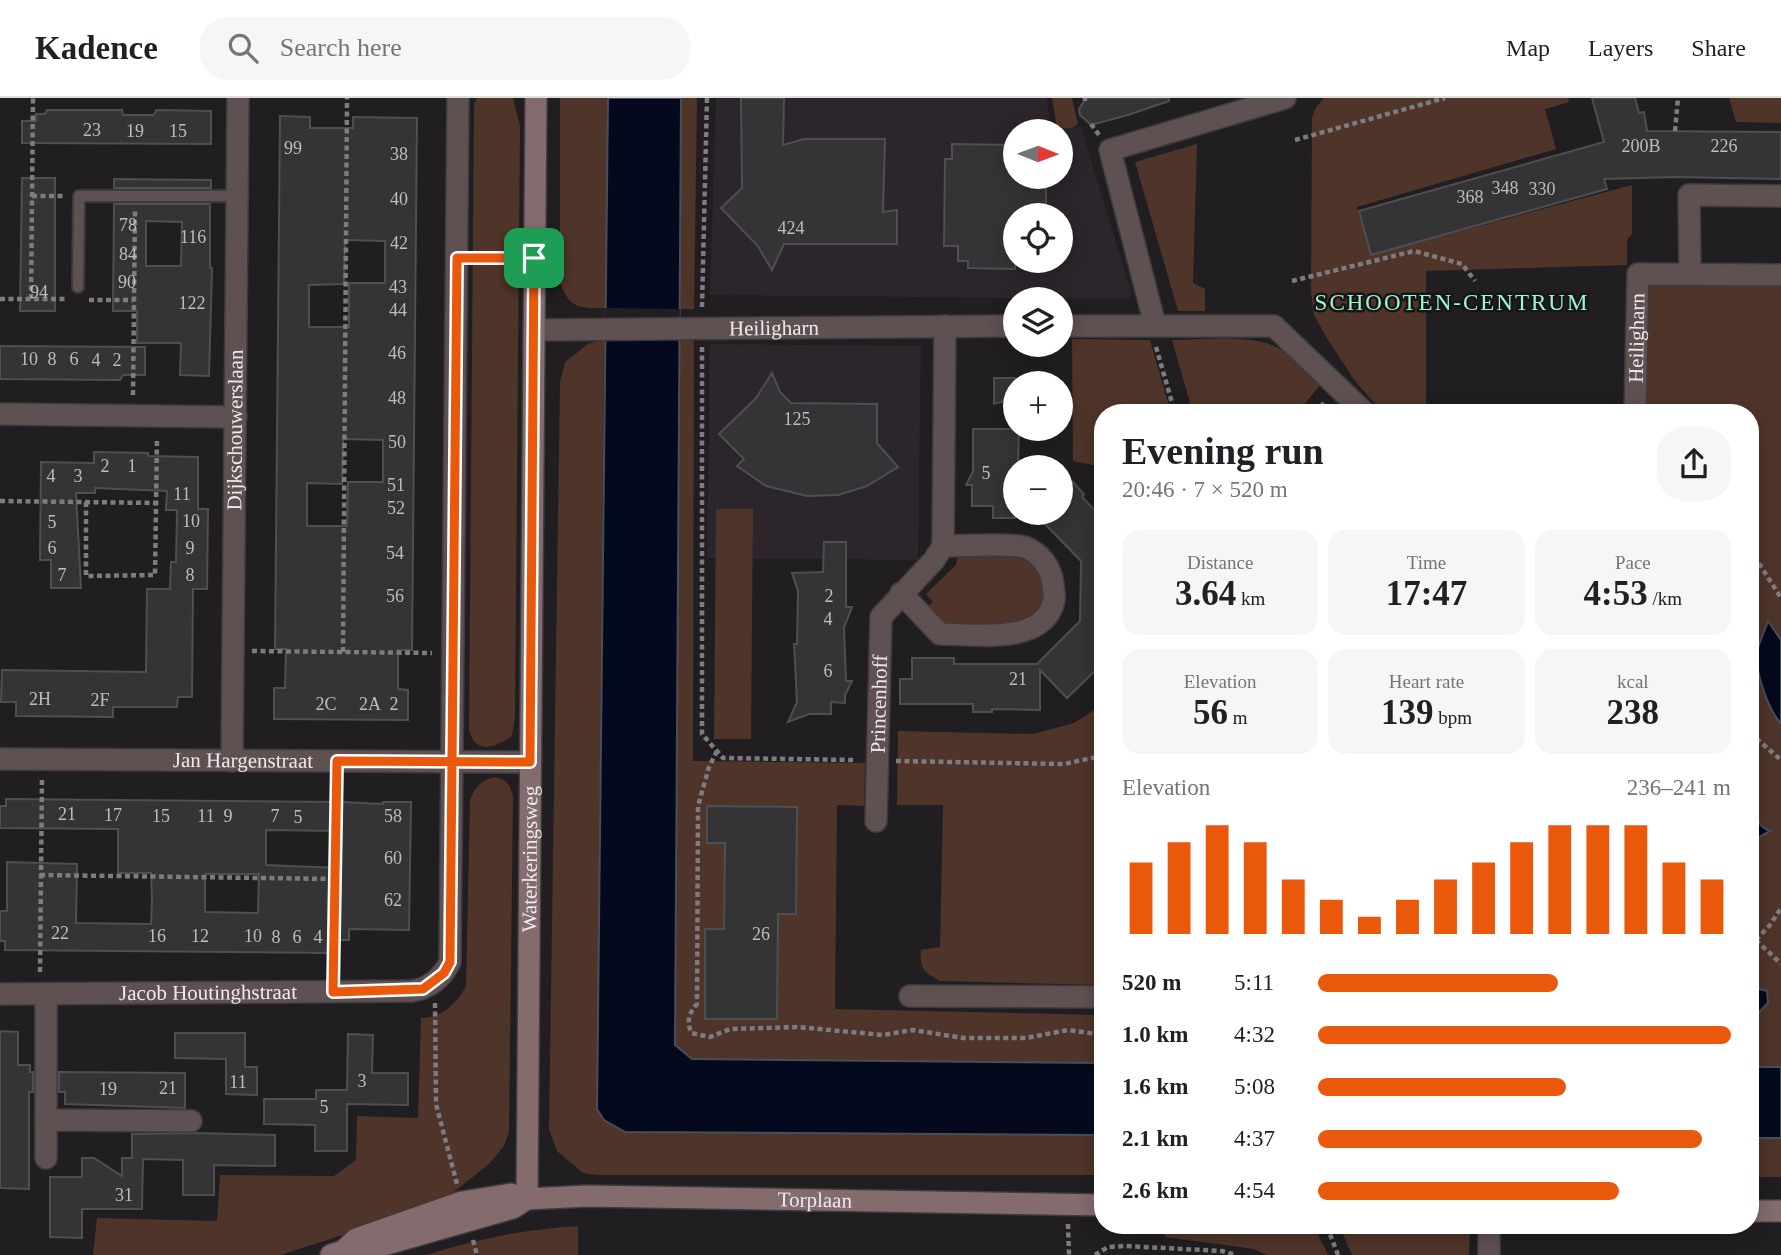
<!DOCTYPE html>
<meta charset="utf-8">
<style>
body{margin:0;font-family:Georgia,serif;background:#f6f6f6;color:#202124;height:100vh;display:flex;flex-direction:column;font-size:26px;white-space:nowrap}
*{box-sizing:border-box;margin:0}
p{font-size:23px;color:#757577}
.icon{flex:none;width:38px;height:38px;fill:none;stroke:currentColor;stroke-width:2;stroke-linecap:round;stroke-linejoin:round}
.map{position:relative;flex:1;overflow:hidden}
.sheet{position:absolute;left:1094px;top:306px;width:665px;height:830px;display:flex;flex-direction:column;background:#fff;border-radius:28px;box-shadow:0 4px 18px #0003}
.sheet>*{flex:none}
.needle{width:46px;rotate:91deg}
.controls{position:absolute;left:1003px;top:21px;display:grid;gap:14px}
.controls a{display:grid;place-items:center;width:70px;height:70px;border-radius:50%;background:#fff;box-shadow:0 4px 18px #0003;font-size:35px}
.pin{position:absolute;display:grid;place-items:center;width:60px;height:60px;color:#fff;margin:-30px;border-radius:14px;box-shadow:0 4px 10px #0006}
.round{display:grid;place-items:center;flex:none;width:74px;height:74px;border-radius:28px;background:#f6f6f6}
.summary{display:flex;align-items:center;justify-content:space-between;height:119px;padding:0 28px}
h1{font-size:38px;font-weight:800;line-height:52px}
.figures{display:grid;grid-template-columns:repeat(3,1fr);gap:10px;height:119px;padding:7px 28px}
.figures div{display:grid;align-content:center;border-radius:18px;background:#f6f6f6;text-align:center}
.figures b{font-size:35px;font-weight:800}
.figures small{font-size:19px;font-weight:400}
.figures p{font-size:19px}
.chart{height:196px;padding:14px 28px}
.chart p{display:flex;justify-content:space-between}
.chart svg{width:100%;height:126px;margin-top:7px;stroke:#ea580c;stroke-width:6}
ul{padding:0 28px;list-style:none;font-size:23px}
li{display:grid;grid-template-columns:112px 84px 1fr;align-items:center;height:52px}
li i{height:18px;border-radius:9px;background:#ea580c}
header{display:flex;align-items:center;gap:42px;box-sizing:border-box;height:98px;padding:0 35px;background:#fff;border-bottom:2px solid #e0e0e0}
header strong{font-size:33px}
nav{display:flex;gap:38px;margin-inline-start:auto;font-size:24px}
.search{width:490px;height:63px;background:#f6f6f6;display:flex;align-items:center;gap:18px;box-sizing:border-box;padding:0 24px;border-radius:28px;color:#757577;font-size:26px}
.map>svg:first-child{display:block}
.built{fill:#2c252b;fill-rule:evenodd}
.green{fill:#4f3429}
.water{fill:#04091d;stroke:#4a4d5b;stroke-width:2}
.pier{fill:#201e20}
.building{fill:#343336;stroke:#4f4e51;stroke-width:2;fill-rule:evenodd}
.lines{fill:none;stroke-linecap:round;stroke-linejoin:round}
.lane-casing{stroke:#3d3b3d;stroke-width:14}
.street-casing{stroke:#3d3b3d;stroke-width:24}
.secondary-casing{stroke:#3d3b3d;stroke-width:24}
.path{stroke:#7e7c7e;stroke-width:4.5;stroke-dasharray:5 3.5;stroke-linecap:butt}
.lane{stroke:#5f5052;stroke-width:10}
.street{stroke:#5f5052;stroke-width:21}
.secondary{stroke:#836b6e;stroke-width:21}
.route-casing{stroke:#fff;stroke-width:14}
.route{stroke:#ea580c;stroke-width:9}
.labels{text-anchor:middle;stroke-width:5;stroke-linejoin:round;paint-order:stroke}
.number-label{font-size:18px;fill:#bebdbe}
.street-label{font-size:21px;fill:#ecebec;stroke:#171516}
.neighbourhood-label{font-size:23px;letter-spacing:2px;fill:#9ef7d2;stroke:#171516}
</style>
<header>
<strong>Kadence</strong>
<div class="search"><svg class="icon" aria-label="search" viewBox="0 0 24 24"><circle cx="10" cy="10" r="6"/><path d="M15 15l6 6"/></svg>Search here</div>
<nav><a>Map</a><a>Layers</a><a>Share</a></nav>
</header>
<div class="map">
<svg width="1781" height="1157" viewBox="0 0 1781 1157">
<rect width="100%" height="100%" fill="#201e20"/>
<!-- built -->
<path class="built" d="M716,0H1047L1050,29H1081L1132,197L1127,201L710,197ZM1015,33H1060V79H1015ZM1015,117H1060V163H1015Z
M710,246L921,248L918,462L707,460Z"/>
<!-- green -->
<path class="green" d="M477,0H513L520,28L515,618L512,638C496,649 476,658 469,632L474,5Z
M560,0H608L605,210C578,210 571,211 560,185Z
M681,0H697L694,211H680Z
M1052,0H1072L1078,26L1071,30H1057Z
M1324,0H1568L1569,4L1545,11L1556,51L1357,109L1371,157L1632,87V136L1627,142V167L1426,173V312L1377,308L1355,283L1328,242L1314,217L1311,194L1312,20L1316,9Z
M1729,0H1781V25L1736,24Z
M1197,46L1193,185L1205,191V213H1178L1135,64Z
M1658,182L1781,184V542L1768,523L1772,616L1781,626V969H1750V923L1763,911L1754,889H1750V750L1765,731L1754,719V694L1750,682V315H1645L1644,203L1651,187Z
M694,240L693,663L865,665L864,708L837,707L835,911L1102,917V965L692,961L675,947L679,241Z
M604,241L597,1011L625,1034L1102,1037V1077H597L583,1075L557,1053L549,1031L560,284L565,264L588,246Z
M1072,241L1150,242L1171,315H1102V369L1073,363Z
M1172,242C1202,242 1247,236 1274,248C1293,256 1307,272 1321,286L1297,315H1193Z
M716,411H753L751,641H714Z
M958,456C976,456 1001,452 1018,457C1039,464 1055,495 1037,514C1031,520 1022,524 1014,527H941L925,510L933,504L926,496L956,467Z
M1102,607V887L940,883C925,875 919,871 921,852L940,849L943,707H897L898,633L1033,636L1074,625Z
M494,679C506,681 510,686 513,698L509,1034L504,1048L489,1066L454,1094L419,1112L281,1157H93L97,1120L217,1123L220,1077L334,1078L356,1062L357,1018L418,1020L421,920C442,920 457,905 466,888L470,702C475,689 480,683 494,679Z
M1750,1040H1781V1079H1750Z
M578,1128V1157H426C476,1141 526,1131 578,1128Z
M1165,1132H1316L1328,1157H1267L1254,1151L1165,1139Z
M1341,1132H1470L1469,1157H1352Z"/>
<!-- water -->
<path class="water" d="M608,0H681L675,947L692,961L1102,965V1037L625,1034L604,1022L597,1011Z
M1768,523L1781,542V626C1768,611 1755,574 1757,554C1759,544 1765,532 1768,523Z
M1750,682C1756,700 1749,726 1770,733L1759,739L1750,750Z
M1750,889L1767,893L1768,905L1750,923Z
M1750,969H1781V1040H1750Z"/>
<!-- pier -->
<path class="pier" d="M605,210L680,211L679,241H604Z"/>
<!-- building -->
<path class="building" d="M741,0H784L783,47L804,41H885L883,114L897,112V146H784L772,172L757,147L721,110L742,90Z
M1086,0H1169V3L1128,17L1091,27L1080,17L1079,11Z
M1592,0H1635L1639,15L1644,14L1647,33L1781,34V81L1675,79L1604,81L1607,91L1371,157L1359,113L1604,44Z
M47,12H122L123,17H154L156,12L211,13V46L22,45V23H36V16H45Z
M280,18L310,19V30H353V19L417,20L412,552H398V591L408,592V622L274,621V590H285L286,551H275ZM345,142L385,143V185H349V229H309V187L344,186ZM343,341L383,342V384H348L347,428H307V385L342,386Z
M952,46L1015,47V79H1046V117H1015V171L968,170V163H958V148H944L945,61H952Z
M22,80H55V213H20Z
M114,81L211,82V90H114Z
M114,106H210V170H212L209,278L180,277L181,245H137V213H113ZM146,123L182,124L181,168H146Z
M0,248L145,249V277H123L120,282L0,281Z
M772,275L780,294L791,305L877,306V345L898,369L867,388L838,397L807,398L766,388L737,368L744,361L719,336L756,300Z
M994,280H1015V300L994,306Z
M973,331H1019L1018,369H1015V420H993V408H972V387H966L973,373Z
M94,354L148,355V358L198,359V411H208L207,491H193L192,599H178L177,609H113V619L16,618V604H1L2,572L146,574L147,491H170L171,464H176L177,412H166L167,393L95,390V395H76L81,490H51V462H40L41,364L94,365Z
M1060,377L1069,386L1072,383L1084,396L1082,399L1102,420V566L1067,600L1040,572V612L992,611V614H973V606H900V581H912V560H954V566H1037L1080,523L1081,463L1045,426L1057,415H1060Z
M824,444H846V509H852L844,530L846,583H852L845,597V605L831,604V616H809L788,624L797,604L794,546H797L798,493L792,475L823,474Z
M6,701L342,704L383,706V704H411L409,832L349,831V842H332V855L5,852V843H0V813H7V764L77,766L76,825L151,826L152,799L151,775H118V731L0,730V708H6ZM266,732L338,733V770L266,767ZM205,776H259L258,815L205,814Z
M707,708L797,709L796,816H778L777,921H705V831H724L725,745H707Z
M0,933L18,934V967H30V974H33V994H29V1091L0,1090Z
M175,935H245V969H257V997L226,996V961L175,960Z
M348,936L373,937L372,975H408V1007L347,1006V1053H315V1027L264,1026V1001H316V992H347Z
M59,974L185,975V1010L65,1006V994H59Z
M195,1035L275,1037V1068L214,1067V1097H183V1062L143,1061L142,1111H82V1140L50,1139V1079H82V1060H94L122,1078V1060H132V1036Z"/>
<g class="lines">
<defs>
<path id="lane" d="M78,189L79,98H238"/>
<g id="street">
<path d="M1690,176L1689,97L1781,98"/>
<path d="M1155,227L1110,52L1285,0"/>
<path d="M1060,228H1274L1365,315"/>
<path id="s1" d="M534,232L1015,228"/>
<path id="s2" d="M1635,315L1638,176L1781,177"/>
<path d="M0,316L236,319"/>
<path d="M901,495L940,536C974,536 1045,548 1054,502C1055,497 1053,490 1053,486C1051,469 1040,455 1025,449C1013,445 959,448 943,448"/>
<path id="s3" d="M0,661L530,664"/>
<path id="s4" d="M232,663L238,0"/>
<path id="s5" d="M876,723L881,519L934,462L943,448L945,228"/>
<path id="s6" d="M0,896L412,893C430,890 442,880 450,864L458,0"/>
<path d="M46,896V1060"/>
<path d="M910,898L1102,899"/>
<path d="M46,1022L191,1023"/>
<path d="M1489,1157V1127"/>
</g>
<g id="secondary">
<path id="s7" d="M527,1101L536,0"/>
<path d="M1750,1113H1781"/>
<path d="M359,1154L513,1110L527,1101"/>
<path id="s8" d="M331,1157L343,1153L356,1141L462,1104L511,1096L527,1101L587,1098L1102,1107"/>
</g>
</defs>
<!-- lane casing -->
<use href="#lane" class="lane-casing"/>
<!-- street casing -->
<use href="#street" class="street-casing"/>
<!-- secondary casing -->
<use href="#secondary" class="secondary-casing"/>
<!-- path -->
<path class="path" d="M1085,0V3
M1091,26L1099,37
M1675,33L1678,0
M1295,42L1445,0
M32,98H64
M476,160H516
M1292,183L1414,153L1462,166L1475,183
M0,201H68
M31,201L33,0
M89,202H134
M702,209L707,0
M702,249V636L723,660L856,662
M1156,249L1175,315
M133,297L135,113
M1315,315L1324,305
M0,403L156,405
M86,404V478L155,477L157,340
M1750,451L1781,500
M252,553L432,555
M343,554L347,0
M1750,635L1781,662
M717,653L709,669L698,708L697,906C688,917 687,922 691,935L710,939L730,931L798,929L883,937L912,932L964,940H1026L1068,932L1102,937
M896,663L1064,666L1102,658
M40,777L335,781
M1756,842L1781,866
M1750,848L1770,827L1781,810
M333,872L336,681
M40,874L42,680
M435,905L436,1006L457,1086
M1068,1126L1069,1157
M473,1142L477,1157
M1095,1157L1108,1149L1125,1148L1222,1153L1236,1157
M1338,1157L1328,1131H1346V1127"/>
<!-- lane -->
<use href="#lane" class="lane"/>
<!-- street -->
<use href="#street" class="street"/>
<!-- secondary -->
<use href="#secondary" class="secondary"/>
</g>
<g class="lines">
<defs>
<path id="route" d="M534,160H457L450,864L444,875L423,891L333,894L337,663L530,664L534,160"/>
</defs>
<!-- route casing -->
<use href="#route" class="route-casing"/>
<!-- route -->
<use href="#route" class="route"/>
</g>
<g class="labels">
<!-- number labels -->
<g class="number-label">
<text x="92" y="38">23</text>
<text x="135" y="39">19</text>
<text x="178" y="39">15</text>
<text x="1641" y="54">200B</text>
<text x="1724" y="54">226</text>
<text x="293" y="56">99</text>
<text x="399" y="62">38</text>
<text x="1505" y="96">348</text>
<text x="1542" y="97">330</text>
<text x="1470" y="105">368</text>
<text x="399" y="107">40</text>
<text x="128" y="133">78</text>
<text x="791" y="136">424</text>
<text x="193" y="145">116</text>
<text x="399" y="151">42</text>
<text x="128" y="162">84</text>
<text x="127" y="190">90</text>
<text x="398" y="195">43</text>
<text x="39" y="200">94</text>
<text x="192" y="211">122</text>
<text x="398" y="218">44</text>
<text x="397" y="261">46</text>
<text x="29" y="267">10</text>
<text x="52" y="267">8</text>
<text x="74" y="267">6</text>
<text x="96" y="268">4</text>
<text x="117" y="268">2</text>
<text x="397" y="306">48</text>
<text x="797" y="327">125</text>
<text x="397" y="350">50</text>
<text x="105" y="374">2</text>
<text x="132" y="374">1</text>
<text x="986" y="381">5</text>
<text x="51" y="384">4</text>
<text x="78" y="384">3</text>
<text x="396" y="393">51</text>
<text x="182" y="402">11</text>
<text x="396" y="416">52</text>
<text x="191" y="429">10</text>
<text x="52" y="430">5</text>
<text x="52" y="456">6</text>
<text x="190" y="456">9</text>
<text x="395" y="461">54</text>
<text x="62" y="483">7</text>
<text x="190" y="483">8</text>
<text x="395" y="504">56</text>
<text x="829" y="504">2</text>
<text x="828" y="527">4</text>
<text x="828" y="579">6</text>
<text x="1018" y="587">21</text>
<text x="40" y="607">2H</text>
<text x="100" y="608">2F</text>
<text x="326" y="612">2C</text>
<text x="370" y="612">2A</text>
<text x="394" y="612">2</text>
<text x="67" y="722">21</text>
<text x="113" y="723">17</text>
<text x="161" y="724">15</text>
<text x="206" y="724">11</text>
<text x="228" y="724">9</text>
<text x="275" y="724">7</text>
<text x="393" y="724">58</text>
<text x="298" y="725">5</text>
<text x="393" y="766">60</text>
<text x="393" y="808">62</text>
<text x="60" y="841">22</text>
<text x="761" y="842">26</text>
<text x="157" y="844">16</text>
<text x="200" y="844">12</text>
<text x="253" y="844">10</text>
<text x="276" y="845">8</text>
<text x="297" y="845">6</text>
<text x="318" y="845">4</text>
<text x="362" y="989">3</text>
<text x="238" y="990">11</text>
<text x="168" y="996">21</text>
<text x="108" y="997">19</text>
<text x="324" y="1015">5</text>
<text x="124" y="1103">31</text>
</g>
<!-- street labels -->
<g class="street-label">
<text dy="7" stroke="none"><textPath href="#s1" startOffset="240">Heiligharn</textPath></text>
<text dy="7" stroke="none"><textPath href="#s2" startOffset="75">Heiligharn</textPath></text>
<text dy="7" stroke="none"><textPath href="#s4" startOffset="331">Dijkschouwerslaan</textPath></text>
<text dy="7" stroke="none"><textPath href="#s5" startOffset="117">Princenhoff</textPath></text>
<text dy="7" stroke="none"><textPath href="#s3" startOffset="243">Jan Hargenstraat</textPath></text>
<text dy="7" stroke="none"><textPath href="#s7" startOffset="340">Waterkeringsweg</textPath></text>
<text dy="7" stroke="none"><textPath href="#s6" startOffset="208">Jacob Houtinghstraat</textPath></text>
<text dy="7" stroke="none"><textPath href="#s8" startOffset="497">Torplaan</textPath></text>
</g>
<!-- neighbourhood labels -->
<g class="neighbourhood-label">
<text x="1452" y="212">SCHOOTEN-CENTRUM</text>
</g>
</g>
</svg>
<div class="controls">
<a><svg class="needle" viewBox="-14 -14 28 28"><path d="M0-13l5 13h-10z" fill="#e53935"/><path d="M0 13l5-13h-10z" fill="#757577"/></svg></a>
<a><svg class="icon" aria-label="locate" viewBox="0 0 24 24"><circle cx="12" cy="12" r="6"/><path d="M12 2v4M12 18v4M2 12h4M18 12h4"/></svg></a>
<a><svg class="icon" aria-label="layers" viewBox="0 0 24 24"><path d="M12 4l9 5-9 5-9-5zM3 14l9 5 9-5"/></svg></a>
<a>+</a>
<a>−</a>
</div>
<div class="pin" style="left:534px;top:160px;background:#1e9e55"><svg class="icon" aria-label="arrive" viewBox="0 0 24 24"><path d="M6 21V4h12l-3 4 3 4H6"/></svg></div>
<section class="sheet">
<div class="summary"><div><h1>Evening run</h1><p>20:46 · 7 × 520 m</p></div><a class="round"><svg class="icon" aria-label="share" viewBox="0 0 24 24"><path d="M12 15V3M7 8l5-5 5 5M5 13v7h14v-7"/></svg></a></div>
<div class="figures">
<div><p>Distance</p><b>3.64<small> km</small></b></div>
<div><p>Time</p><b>17:47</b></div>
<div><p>Pace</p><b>4:53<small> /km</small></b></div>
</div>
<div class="figures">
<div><p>Elevation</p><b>56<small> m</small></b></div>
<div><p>Heart rate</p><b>139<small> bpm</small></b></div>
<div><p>kcal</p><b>238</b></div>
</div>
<div class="chart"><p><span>Elevation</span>236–241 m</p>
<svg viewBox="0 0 160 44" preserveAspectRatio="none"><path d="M5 44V19M15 44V12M25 44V6M35 44V12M45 44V25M55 44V32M65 44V38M75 44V32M85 44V25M95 44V19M105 44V12M115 44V6M125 44V6M135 44V6M145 44V19M155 44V25"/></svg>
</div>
<ul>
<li><b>520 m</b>5:11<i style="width:58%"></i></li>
<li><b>1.0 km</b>4:32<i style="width:100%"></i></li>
<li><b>1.6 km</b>5:08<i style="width:60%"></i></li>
<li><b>2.1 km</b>4:37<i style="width:93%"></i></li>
<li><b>2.6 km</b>4:54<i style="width:73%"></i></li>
</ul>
</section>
</div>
